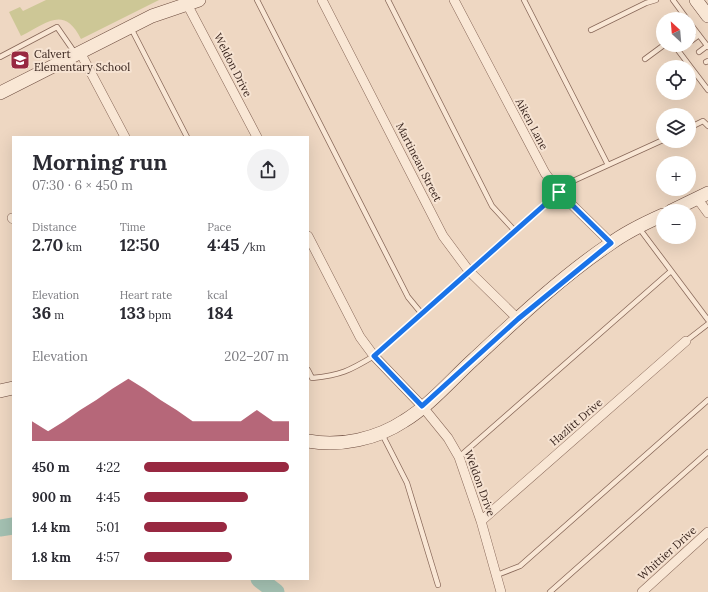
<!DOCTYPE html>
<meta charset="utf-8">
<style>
body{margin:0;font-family:Lora,serif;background:#f2f2f3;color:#2b2b33;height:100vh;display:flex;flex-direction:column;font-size:15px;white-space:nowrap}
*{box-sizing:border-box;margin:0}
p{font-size:13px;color:#7c7c81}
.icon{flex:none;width:22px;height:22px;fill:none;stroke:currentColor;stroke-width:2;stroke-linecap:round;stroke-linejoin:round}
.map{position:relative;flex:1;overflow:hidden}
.details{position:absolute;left:12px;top:136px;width:297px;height:444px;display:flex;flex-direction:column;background:#fff;border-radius:0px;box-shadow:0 4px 16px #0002}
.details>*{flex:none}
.needle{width:26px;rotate:334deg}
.controls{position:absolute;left:656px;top:12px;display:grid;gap:8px}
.controls a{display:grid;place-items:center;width:40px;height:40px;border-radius:50%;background:#fff;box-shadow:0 4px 16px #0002;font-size:20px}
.pin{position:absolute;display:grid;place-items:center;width:34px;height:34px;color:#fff;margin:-17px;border-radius:8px;box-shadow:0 2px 6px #0006}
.round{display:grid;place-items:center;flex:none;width:42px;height:42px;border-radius:21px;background:#f2f2f3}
.summary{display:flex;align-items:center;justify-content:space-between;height:68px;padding:0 20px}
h1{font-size:22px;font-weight:700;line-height:30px}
.metrics{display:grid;grid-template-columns:repeat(3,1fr);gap:6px;height:68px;padding:4px 20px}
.metrics div{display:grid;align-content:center}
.metrics b{font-size:17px;font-weight:700}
.metrics small{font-size:11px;font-weight:400}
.metrics p{font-size:11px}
.chart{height:112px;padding:8px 20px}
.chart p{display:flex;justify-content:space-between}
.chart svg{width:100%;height:72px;margin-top:4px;fill:#982841;opacity:.7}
ul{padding:0 20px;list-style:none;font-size:13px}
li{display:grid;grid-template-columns:64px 48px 1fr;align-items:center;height:30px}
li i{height:10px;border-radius:5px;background:#982841}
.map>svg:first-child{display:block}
.green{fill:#cdc796}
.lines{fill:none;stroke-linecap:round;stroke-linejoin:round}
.river{stroke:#a4c1b2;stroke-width:17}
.lane-casing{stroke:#886859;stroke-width:6}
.street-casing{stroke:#886859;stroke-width:10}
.secondary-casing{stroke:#6a493c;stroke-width:14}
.lane{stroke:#f9e7d5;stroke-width:4.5}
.street{stroke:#f9e7d5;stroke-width:9}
.secondary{stroke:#f9e7d5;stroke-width:13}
.route-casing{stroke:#fff;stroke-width:8}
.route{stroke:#1a73e8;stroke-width:5}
.labels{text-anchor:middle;stroke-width:4;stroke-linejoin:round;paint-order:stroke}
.poi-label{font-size:11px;fill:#38241d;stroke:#f6e3d2;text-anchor:start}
.street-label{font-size:11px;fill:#38241d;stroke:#f6e3d2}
</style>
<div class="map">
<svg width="708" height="592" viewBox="0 0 708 592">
<rect width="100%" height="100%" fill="#eed7c2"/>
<!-- green -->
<path class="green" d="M46,0H159L81,39C64,5 47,23 21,36L9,12L20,7L23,11Z"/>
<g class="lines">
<!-- river -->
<path class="river" d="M0,528L13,526
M259,579L276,592"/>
<defs>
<path id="lane" d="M257,0L408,297L422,314
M388,0L492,206L514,230
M524,0L608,165
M673,0L687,19
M689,22L708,47
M131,28L187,137
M591,30L646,3L656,0
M691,41L699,35
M674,45L708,90
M699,52L707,46
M0,57L57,27L75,53
M645,59L664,45
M706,62L708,61
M689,128L703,121L708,126
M639,228L708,320
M686,341L708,324
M308,370L312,378C341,375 349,371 374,356L559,192L573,181L663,140
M382,434L407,483L438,585
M459,457L671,271
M497,575L520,566L708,400
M550,592L708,452"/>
<path id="street" d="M322,0L443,236L469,271L518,319
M454,0L545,173L559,192L611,243
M187,4L257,137
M80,52L125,137
M697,198L708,213
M12,218L13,219
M308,236L360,337L374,356L422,406L448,438L459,457L481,521L501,592
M481,521L686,341
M642,592L708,532"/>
<path id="secondary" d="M696,0L708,16
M0,93L152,16L199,0
M671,211L708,193
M0,391L13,388
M308,441C340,447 377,439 404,421C429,406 452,379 474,359C517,319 561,277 610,244C626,232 645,223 663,215"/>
</defs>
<!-- lane casing -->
<use href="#lane" class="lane-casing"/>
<!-- street casing -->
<use href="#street" class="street-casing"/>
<!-- secondary casing -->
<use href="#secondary" class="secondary-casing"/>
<!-- lane -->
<use href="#lane" class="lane"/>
<!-- street -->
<use href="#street" class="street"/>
<!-- secondary -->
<use href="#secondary" class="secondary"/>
</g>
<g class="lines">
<defs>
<path id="route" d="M559,192L611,243L518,319L422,406L374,356Z"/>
</defs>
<!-- route casing -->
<use href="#route" class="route-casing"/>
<!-- route -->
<use href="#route" class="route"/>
</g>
<!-- icons -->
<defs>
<symbol id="school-square" viewBox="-11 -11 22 22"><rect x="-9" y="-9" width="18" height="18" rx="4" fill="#982841" stroke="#f6e3d2"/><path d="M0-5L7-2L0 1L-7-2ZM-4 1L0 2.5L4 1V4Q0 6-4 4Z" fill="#fff"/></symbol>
</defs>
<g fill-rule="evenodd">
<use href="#school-square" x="9" y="49" width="22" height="22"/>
</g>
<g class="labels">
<!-- poi labels -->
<g class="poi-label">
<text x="34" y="58">Calvert<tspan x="34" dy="13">Elementary School</tspan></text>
</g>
<!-- street labels -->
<g class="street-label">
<text transform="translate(233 65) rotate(63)" y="4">Weldon Drive</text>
<text transform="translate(532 124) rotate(62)" y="4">Aiken Lane</text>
<text transform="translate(419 162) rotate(63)" y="4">Martineau Street</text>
<text transform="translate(576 422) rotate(-41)" y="4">Hazlitt Drive</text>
<text transform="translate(480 483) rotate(70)" y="4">Weldon Drive</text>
<text transform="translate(667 553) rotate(-42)" y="4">Whittier Drive</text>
</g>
</g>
</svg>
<div class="controls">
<a><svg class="needle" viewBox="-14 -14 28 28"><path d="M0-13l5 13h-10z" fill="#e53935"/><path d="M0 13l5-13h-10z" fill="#7c7c81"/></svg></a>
<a><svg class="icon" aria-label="locate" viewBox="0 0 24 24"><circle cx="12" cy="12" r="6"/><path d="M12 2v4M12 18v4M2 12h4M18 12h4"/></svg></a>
<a><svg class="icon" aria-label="layers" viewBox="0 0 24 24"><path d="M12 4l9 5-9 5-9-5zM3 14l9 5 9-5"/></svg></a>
<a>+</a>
<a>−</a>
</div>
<div class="pin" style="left:559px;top:192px;background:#1e9e55"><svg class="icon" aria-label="arrive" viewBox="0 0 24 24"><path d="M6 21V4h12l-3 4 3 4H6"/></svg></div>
<section class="details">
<div class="summary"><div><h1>Morning run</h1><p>07:30 · 6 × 450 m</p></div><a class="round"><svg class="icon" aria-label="share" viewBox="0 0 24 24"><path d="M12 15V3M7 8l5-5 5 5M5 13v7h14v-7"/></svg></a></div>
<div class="metrics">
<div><p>Distance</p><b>2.70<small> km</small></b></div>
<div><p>Time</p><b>12:50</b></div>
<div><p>Pace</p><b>4:45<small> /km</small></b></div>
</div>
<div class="metrics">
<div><p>Elevation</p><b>36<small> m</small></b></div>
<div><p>Heart rate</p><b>133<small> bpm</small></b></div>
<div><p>kcal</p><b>184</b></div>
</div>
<div class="chart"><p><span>Elevation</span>202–207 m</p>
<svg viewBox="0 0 160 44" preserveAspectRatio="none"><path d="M0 44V32L10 38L20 32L30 25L40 19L50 12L60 6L70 12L80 19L90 25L100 32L110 32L120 32L130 32L140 25L150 32L160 32V44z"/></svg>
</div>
<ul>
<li><b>450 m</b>4:22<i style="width:100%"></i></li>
<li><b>900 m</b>4:45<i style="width:72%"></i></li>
<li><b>1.4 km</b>5:01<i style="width:57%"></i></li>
<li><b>1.8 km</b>4:57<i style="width:61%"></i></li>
</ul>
</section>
</div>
